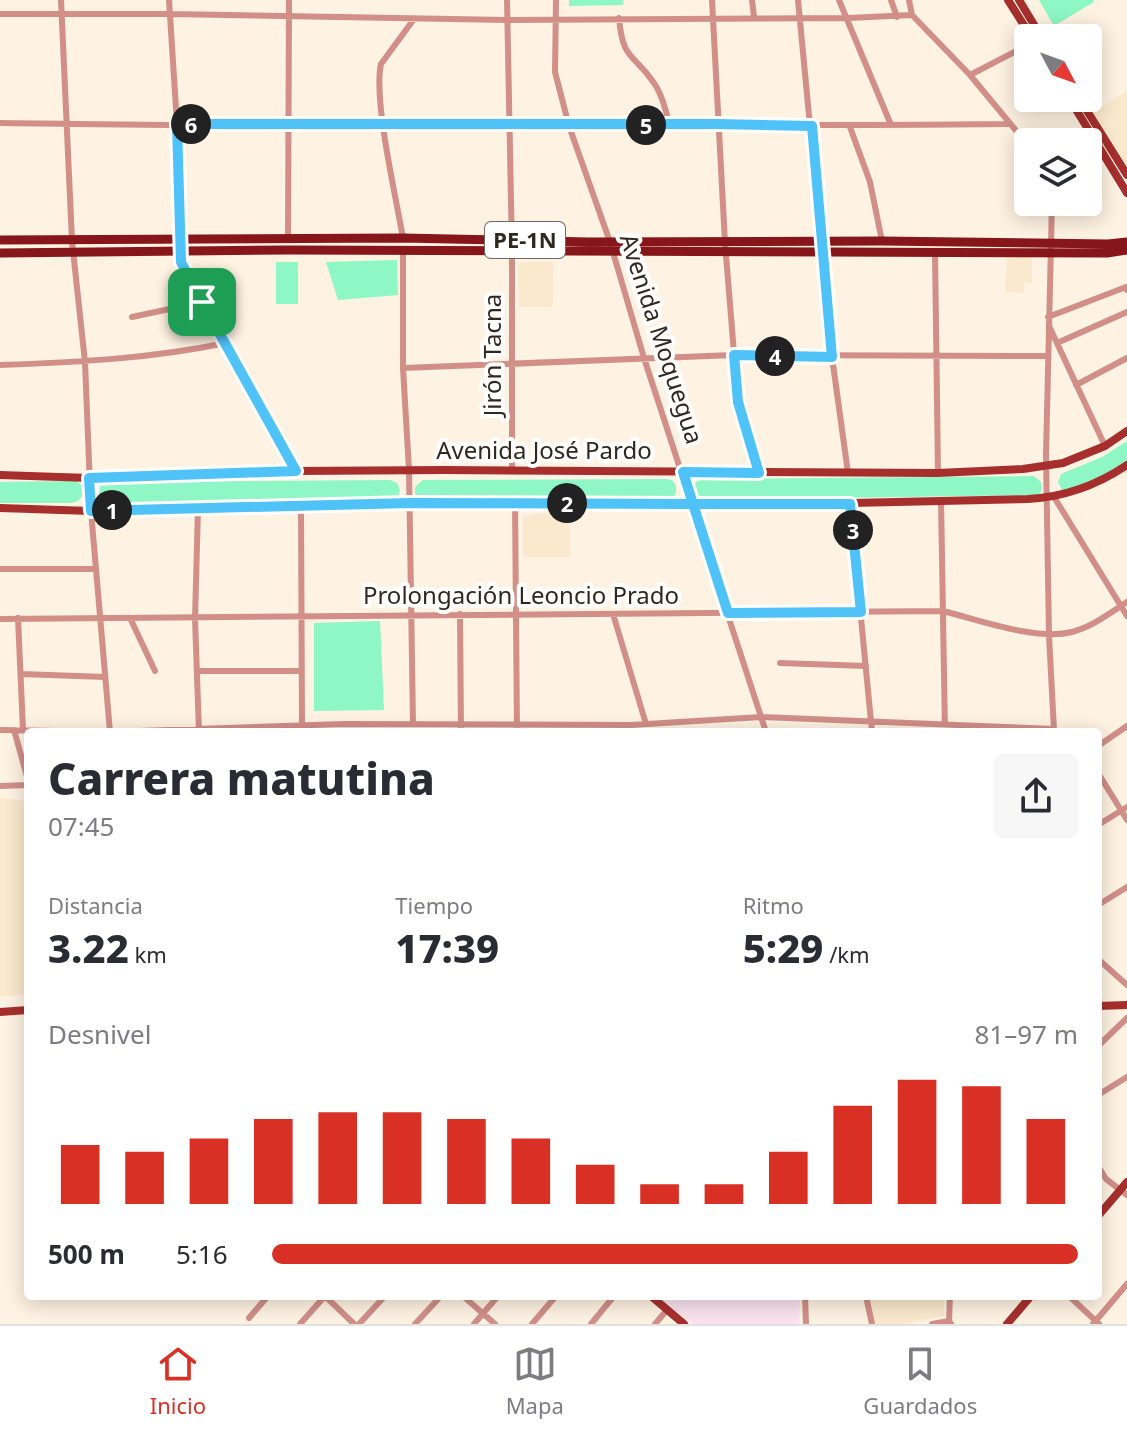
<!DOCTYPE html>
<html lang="es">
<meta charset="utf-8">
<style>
body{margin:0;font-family:"Noto Sans",sans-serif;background:#f7f7f7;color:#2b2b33;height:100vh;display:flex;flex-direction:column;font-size:30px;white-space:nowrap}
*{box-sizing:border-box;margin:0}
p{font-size:26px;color:#7c7c81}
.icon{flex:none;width:44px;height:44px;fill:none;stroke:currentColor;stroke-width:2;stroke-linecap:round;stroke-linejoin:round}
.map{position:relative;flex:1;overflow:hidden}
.drawer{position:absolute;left:24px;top:728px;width:1078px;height:572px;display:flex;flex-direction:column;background:#fff;border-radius:8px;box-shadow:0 4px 20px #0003}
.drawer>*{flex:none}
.needle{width:52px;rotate:131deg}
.buttons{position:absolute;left:1014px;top:24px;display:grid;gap:16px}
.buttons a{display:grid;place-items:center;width:88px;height:88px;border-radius:8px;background:#fff;box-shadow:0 4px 20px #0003;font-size:40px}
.pin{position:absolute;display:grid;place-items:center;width:68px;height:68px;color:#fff;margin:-34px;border-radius:16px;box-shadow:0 4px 12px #0006}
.km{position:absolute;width:40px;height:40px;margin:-20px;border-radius:50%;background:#222;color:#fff;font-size:22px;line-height:40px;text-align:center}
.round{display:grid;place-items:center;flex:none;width:84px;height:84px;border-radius:8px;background:#f7f7f7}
.head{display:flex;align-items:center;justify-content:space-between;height:136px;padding:0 24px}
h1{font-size:44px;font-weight:800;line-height:60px}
.figures{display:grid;grid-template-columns:repeat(3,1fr);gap:12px;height:136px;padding:8px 24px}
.figures div{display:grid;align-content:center}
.figures b{font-size:40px;font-weight:800}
.figures small{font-size:22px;font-weight:400}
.figures p{font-size:22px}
.chart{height:224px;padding:16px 24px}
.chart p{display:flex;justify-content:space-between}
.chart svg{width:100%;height:144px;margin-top:8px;stroke:#d93025;stroke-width:6}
ul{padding:0 24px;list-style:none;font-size:26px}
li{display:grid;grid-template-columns:128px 96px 1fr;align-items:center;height:60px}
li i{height:20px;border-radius:10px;background:#d93025}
.tabs{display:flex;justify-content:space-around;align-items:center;height:112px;border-top:2px solid #e1e1e2;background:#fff;font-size:22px;color:#7c7c81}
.tabs a{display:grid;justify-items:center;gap:4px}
.tabs .active{color:#d93025}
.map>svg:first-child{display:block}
.commercial{fill:#fae2ee}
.built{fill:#fbe9cd}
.green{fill:#8ef7c5}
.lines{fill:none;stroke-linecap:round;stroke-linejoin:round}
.minor{stroke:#d18f88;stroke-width:6}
.major{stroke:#a62f2d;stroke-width:8}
.highway{stroke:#861619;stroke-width:9}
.route-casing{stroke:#fff;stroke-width:16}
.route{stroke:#4fc3f7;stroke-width:10}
.labels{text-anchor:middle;stroke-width:8;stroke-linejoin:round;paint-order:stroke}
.shield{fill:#fff;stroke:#6d6861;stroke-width:2}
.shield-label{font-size:22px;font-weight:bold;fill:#2f281d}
.street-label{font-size:24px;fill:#2f281d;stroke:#fff}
</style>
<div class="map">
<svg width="1127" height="1324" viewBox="0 0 1127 1324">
<rect width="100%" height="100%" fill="#fef2e2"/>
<!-- commercial -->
<path class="commercial" d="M800,1296L799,1324H693L664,1303V1297Z"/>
<!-- built -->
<path class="built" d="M1127,91V174L1091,114Z
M1007,256H1032V283H1025L1024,293L1005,292Z
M521,262H553V307H519L518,266Z
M570,512V557H523V517L532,514Z
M0,798L28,801V995L0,996Z
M869,1296H944V1316L904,1324H874Z"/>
<!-- green -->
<path class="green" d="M569,0H623V5L569,6Z
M1039,0H1093L1094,2L1054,26Z
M397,260L398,295L338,300L326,262Z
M276,262H298V304H276Z
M1127,441V463L1095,482L1063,492L1058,482L1061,474L1102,457Z
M1034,476L1041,482L1042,489L1039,495L703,500L695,495L694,485L697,481L707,479Z
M667,479L673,481C678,487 677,496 670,500L423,501L415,494V487L423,480Z
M390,480L397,483L400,490L398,497L391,501L108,503L103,501L99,495L100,486L107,482Z
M76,481L83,486L84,494L78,501L72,503H0V482Z
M380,621L384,710L314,711V623Z"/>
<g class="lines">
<!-- minor -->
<path class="minor" d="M61,0L72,241L85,362L91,511L110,732
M169,0L177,124L181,262L296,471
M507,0L512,250V470
M556,0L555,72L569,126L610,242L644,358L766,732
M712,0L725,243L738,402L759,472
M752,0L754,17
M798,0L832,357L848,473
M839,0L891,125
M891,0L897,17
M909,0L912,15L970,75L1028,145
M0,14H170L507,20L848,18L912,15
M619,18C623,62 633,52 654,83C663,95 665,111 670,124
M970,75L1028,45
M0,123C97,124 193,126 290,125C322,125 354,123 387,123C594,125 801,126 1009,124
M850,127L870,182L882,241
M1052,202L1046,455L1049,636L1054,730
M288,238L289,0
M403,238C396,197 373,99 381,64L414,19
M403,250V368L409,470L413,724
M935,252L938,473
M132,317L202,302
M1048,317L1126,287L1127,290
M1049,326L1105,446
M1057,343L1127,312
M0,365C79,362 148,359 226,343
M403,368L734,355L1047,356
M1076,385L1127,358
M1054,497L1127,616
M941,500L945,732
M515,502L517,732
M850,504L872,732
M301,505L302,725
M198,508L195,619L199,732
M0,569H96
M460,614L461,732
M613,614L646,724
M18,618L23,730
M0,619L943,611C980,620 1036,641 1072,632C1092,627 1110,613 1127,602
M131,620L155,671
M780,663L866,666
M198,671H301
M21,674L105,677
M0,730L110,732L344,724L631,725L761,717L1054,729L1058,732
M14,730L28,780
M1098,746L1127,726
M1098,773L1127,820
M0,786L28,785
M1098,825L1127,807
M1098,905L1127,887
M1098,959L1127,985
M1098,1046L1127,1018
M1098,1095L1127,1077
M1098,1166L1106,1179L1127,1195
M325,1296L354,1324
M463,1296L495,1324
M805,1296L806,1324
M866,1296L872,1324
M950,1296L949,1321L951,1324
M1069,1296L1099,1324
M249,1318L268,1296
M300,1324L325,1296
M359,1324L385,1296
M415,1324L441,1296
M474,1324L498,1296
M532,1324L556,1296
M591,1324L614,1296
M655,1324L667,1310
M932,1324L949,1321
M1093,1324L1127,1284"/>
<!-- major -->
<path class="major" d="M1008,0L1032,38
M1019,0L1042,38
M1069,98L1127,193
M1079,98L1127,175
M0,475L89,478L296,471L444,470L938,473L1023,469L1063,463L1105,446L1127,431
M0,508L91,511L515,502L763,505L1028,499C1065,497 1096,486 1127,465
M1098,1006L1127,1005
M0,1012L28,1010
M1098,1216L1127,1182
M651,1296L684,1324
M1007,1324L1031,1296"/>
<!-- highway -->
<path class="highway" d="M0,240L403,238L589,242L882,241L1108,244L1127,242
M0,253L287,250L1107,253L1127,250"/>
</g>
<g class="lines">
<defs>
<path id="route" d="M202,302L296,471L89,478L91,511L410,503L693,504L728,613L861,612L850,504H693L683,472L759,473L738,402L734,355L832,357L812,126L717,124H177L181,262L202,302"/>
</defs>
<!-- route casing -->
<use href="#route" class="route-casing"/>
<!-- route -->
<use href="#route" class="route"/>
</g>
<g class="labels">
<!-- shield labels -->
<rect class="shield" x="485" y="222" width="80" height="36" rx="6"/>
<g class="shield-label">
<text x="525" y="248">PE-1N</text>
</g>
<!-- street labels -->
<g class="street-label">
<text transform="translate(661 339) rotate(72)" y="8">Avenida Moquegua</text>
<text transform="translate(493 355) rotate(-90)" y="8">Jirón Tacna</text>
<text x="544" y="459">Avenida José Pardo</text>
<text x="521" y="604">Prolongación Leoncio Prado</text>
</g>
</g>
</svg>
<div class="buttons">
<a><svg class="needle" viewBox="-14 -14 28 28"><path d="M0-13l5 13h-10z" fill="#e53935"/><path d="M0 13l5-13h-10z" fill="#7c7c81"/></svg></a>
<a><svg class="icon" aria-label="layers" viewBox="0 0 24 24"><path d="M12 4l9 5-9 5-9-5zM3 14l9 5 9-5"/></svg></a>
</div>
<div class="pin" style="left:202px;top:302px;background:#1e9e55"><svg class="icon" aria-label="arrive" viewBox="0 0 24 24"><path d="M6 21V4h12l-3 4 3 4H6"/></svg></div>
<b class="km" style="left:112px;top:510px">1</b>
<b class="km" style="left:567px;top:503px">2</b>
<b class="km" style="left:853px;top:530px">3</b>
<b class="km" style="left:775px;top:356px">4</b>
<b class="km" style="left:646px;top:125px">5</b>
<b class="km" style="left:191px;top:124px">6</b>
<section class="drawer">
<div class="head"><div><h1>Carrera matutina</h1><p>07:45</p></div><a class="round"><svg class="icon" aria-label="share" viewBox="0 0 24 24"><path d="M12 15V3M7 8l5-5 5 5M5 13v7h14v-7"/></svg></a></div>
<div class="figures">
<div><p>Distancia</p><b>3.22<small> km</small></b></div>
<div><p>Tiempo</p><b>17:39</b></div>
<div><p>Ritmo</p><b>5:29<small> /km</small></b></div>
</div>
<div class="chart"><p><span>Desnivel</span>81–97 m</p>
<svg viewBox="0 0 160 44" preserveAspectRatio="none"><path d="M5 44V26M15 44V28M25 44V24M35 44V18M45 44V16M55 44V16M65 44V18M75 44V24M85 44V32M95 44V38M105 44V38M115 44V28M125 44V14M135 44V6M145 44V8M155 44V18"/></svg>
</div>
<ul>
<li><b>500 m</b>5:16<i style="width:100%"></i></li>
</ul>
</section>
</div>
<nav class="tabs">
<a class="active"><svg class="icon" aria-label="home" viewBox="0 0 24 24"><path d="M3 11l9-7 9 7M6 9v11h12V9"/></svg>Inicio</a>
<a><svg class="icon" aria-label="map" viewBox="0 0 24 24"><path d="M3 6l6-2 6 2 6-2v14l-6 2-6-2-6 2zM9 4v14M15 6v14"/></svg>Mapa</a>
<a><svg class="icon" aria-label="saved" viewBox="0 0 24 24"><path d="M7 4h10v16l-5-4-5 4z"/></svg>Guardados</a>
</nav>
